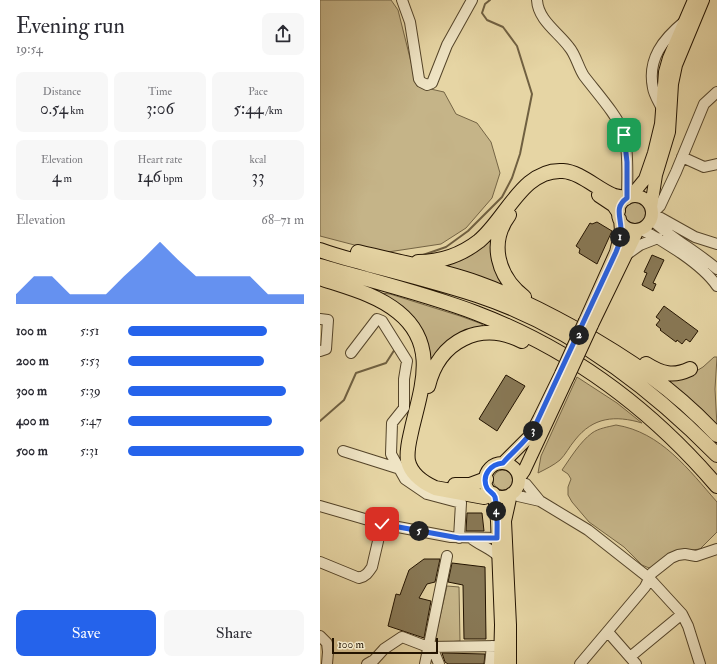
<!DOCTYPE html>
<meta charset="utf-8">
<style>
body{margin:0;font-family:"IM FELL Double Pica",serif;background:#f7f7f7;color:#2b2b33;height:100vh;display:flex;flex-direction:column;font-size:15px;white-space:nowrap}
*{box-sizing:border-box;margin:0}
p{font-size:13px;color:#7c7c81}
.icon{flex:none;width:22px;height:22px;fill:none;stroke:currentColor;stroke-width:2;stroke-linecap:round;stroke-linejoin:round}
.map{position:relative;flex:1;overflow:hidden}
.panel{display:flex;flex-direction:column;background:#fff;width:320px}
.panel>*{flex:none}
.scale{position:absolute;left:12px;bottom:10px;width:106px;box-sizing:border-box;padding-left:4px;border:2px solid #231300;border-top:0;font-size:11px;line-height:14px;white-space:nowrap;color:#231300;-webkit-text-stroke:3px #efe4c4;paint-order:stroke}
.pin{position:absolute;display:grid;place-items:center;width:34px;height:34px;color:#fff;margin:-17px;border-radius:8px;box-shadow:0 2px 6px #0006}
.km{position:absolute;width:20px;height:20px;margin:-10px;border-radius:50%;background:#222;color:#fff;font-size:11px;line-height:20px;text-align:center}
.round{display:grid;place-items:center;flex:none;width:42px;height:42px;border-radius:8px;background:#f7f7f7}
.head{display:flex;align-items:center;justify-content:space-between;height:68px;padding:0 16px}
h1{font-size:22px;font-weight:600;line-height:30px}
.metrics{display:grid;grid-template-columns:repeat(3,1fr);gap:6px;height:68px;padding:4px 16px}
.metrics div{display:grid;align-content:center;border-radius:8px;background:#f7f7f7;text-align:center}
.metrics b{font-size:17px;font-weight:600}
.metrics small{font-size:11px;font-weight:400}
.metrics p{font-size:11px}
.chart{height:112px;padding:8px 16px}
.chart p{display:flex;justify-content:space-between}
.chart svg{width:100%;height:72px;margin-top:4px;fill:#2563eb;opacity:.7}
.action{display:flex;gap:8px;margin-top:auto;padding:8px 16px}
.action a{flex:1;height:46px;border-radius:8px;background:#2563eb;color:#fff;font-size:16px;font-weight:600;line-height:46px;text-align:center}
.action a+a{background:#f7f7f7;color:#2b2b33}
ul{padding:0 16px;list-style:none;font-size:13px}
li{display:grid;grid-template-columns:64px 48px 1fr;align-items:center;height:30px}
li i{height:10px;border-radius:5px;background:#2563eb}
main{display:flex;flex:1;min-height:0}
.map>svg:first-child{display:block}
.green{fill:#c5b488;stroke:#746444}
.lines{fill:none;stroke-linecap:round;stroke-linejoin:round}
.stream{stroke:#706041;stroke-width:2}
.building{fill:#887855;stroke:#231300}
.minor-casing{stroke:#544429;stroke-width:12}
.major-casing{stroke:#231300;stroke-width:14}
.highway-casing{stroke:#231300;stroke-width:16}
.minor{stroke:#efe4c4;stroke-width:10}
.major{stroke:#e6d5a4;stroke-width:12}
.highway{stroke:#e6d5a4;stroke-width:14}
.major-bridge-casing{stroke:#231300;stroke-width:14;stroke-linecap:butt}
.major-bridge{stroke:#e6d5a4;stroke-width:12}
.route-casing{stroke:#fff;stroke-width:8}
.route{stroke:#2563eb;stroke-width:5}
</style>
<main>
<section class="panel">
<div class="head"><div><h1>Evening run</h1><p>19:54</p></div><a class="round"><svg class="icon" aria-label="share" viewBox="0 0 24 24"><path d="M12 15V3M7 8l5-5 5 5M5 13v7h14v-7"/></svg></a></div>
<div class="metrics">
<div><p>Distance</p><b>0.54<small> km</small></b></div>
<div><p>Time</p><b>3:06</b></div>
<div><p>Pace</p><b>5:44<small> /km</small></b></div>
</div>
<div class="metrics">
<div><p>Elevation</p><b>4<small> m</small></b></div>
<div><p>Heart rate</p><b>146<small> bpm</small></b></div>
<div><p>kcal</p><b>33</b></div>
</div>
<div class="chart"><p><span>Elevation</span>68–71 m</p>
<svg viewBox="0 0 160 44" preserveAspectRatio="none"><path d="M0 44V38L10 27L20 27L30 38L40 38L50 38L60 27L70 17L80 6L90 17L100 27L110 27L120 27L130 27L140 38L150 38L160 38V44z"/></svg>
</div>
<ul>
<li><b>100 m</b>5:51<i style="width:79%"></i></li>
<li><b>200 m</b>5:53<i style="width:77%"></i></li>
<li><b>300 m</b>5:39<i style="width:90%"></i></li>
<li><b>400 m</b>5:47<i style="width:82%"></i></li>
<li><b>500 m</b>5:31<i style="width:100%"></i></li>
</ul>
<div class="action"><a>Save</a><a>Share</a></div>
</section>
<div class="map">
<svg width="397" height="664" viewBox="0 0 397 664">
<rect width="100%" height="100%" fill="#e6d5a4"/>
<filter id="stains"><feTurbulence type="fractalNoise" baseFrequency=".005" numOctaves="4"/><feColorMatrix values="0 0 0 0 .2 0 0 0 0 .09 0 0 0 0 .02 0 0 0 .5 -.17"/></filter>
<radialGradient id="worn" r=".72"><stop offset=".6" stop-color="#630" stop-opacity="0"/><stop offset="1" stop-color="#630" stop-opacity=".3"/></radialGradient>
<!-- green -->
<path class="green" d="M0,0H71L78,10L97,86L124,92L136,114L157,123L171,142L180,173L172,198L146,228L121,244L68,252L42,247L0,236Z
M304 213a11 11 0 1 1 22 0a11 11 0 1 1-22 0Z
M174,229L188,289L120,264Z
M60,293L70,294L140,316L162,324L163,327L125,344L119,349L109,366L108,352Z
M394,357H397L395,389L397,426L341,377L368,376L383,367Z
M257,377L297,403L322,423C295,415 273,417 255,440C249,447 246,454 240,460C234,465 226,469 218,473L221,456Z
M296,425C341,432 369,470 397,502V532L380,549L364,551L336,566L329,568L322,565L304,547L269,522L252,502L248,495V487L251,479L248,474L242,470C251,457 260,442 272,433C279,428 288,427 296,425Z
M173 480a10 10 0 1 1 20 0a10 10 0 1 1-20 0Z
M127,586L139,587L140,641L114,643Z"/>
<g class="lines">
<!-- stream -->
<path class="stream" d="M103,255L126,247L148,231L182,197L192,178L200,154L212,94L197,46L183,27L167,20L162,13L165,4L170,0
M0,421L24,400L36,373L66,363L75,349"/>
</g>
<!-- building -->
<path class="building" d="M277,222L292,231L277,264L259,253L260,249L256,246L270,223L272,224Z
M332,255L344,260L333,283L336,284L333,291L322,285L327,273L324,272Z
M344,306L378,331L370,342L366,339L362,344L357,340L356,342L340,330L341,329L336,325L340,320L336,317Z
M186,375L205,386L177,431L159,419Z
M147,513H162L164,531H146Z
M104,559H120L115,582L107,584L99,598L111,601L104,638L68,626L76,594L80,595L89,570Z
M132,563L165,567L166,639H144L143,585L128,582Z
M122,653L165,654L164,664H128L125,662Z"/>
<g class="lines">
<defs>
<path id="minor" d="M82,0L90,22L99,79L101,82L107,85L112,83L127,45L152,0
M217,0C218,20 238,32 249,47C256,55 258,67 264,76C276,92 298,116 304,134C309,152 307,179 307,198
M342,109C339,102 334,95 333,88C327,59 343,39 365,21
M362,157L384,167L397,164
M332,211L336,210L340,206L356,172L384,104L397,92
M332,215L341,218L375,237L397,244
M331,219C351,238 376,251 397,269
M320,229C344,241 382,264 397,286
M306,255L320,245L338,238
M0,319L8,320L6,349L0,351
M31,353L57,319L62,321L87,361L84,379V408L72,423L71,454L85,479L107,494L141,503L139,538
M23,451L80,469
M199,482L206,484L220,501
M192,494L198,496L220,501L268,530L329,578L362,614L368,626L380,664
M0,506L62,524L131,537L177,538
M151,538C159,545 170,548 178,556
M0,562L39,578C46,576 48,573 52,567L62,524
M288,632L316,664
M0,636L7,643L8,652L7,664
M112,647L119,664
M310,657L362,614
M47,664L54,660L64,649L82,637L108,647L181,646
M105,664L127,556
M170,664L172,646
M260,664L325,587L332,573L351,558L358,555L365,554L376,556L397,549"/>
<path id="major" d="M311,196L325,179L334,153L341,124L345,72L349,58L374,0
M298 213a17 17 0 1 1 34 0a17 17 0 1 1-34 0Z
M331,207L336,175L349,132L352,84L356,65L383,0
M265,321L296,252L301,231L300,219
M272,325L318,230
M183,463L210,436L219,419L241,374
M165 480a17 17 0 1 1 34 0a17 17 0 1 1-34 0Z
M199,478L204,471L248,377
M174,495L177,521L181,625L180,664
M190,664V625L185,521L191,494"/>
<path id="highway" d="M279,195L294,205L298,211
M189,215C168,243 178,277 204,297
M0,250C16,256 33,260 50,265C85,274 122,284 157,295C250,326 329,386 397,455
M38,252C78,262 119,269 158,283C192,295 223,311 254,328C308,358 354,389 397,435
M98,262C120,262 141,255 159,241C186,219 203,168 243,171C260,172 276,188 292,195C296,197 302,197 306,198
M0,266C52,281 106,294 156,313C251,349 332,410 397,486
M0,278C26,287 56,294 78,312C118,344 102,386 92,428C90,438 86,450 88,461C91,474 104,483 115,488L164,497L173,494
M326,364C342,374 353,377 370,369
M108,386C119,341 160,320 202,341
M135,485H150L166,479"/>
</defs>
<!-- minor casing -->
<use href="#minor" class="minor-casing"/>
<!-- major casing -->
<use href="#major" class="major-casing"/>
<!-- highway casing -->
<use href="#highway" class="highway-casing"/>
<!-- minor -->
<use href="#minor" class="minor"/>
<!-- major -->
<use href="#major" class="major"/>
<!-- highway -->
<use href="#highway" class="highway"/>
<defs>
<path id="major-bridge" d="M241,374L265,321
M248,377L272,325"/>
</defs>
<!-- major-bridge casing -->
<use href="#major-bridge" class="major-bridge-casing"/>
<!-- major-bridge -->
<use href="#major-bridge" class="major-bridge"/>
</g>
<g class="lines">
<defs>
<path id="route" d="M62,524L139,538H177C177,525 178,510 175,497C174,493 169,492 167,488C161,475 171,464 183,463C193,451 206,442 214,428L296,252C299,245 301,238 301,230C301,217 294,207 307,198V162L304,135"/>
</defs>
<!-- route casing -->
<use href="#route" class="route-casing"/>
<!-- route -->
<use href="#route" class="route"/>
</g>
<rect width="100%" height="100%" filter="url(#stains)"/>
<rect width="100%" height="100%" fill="url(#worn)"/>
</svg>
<div class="scale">100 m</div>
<div class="pin" style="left:304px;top:135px;background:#1e9e55"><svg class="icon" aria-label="arrive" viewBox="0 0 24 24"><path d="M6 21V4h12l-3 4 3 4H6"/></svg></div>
<div class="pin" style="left:62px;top:524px;background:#d93025"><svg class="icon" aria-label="check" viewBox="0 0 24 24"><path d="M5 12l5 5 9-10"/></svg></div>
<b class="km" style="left:300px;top:237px">1</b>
<b class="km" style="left:259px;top:335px">2</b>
<b class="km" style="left:213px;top:431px">3</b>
<b class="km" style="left:176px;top:511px">4</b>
<b class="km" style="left:99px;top:531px">5</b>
</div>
</main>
